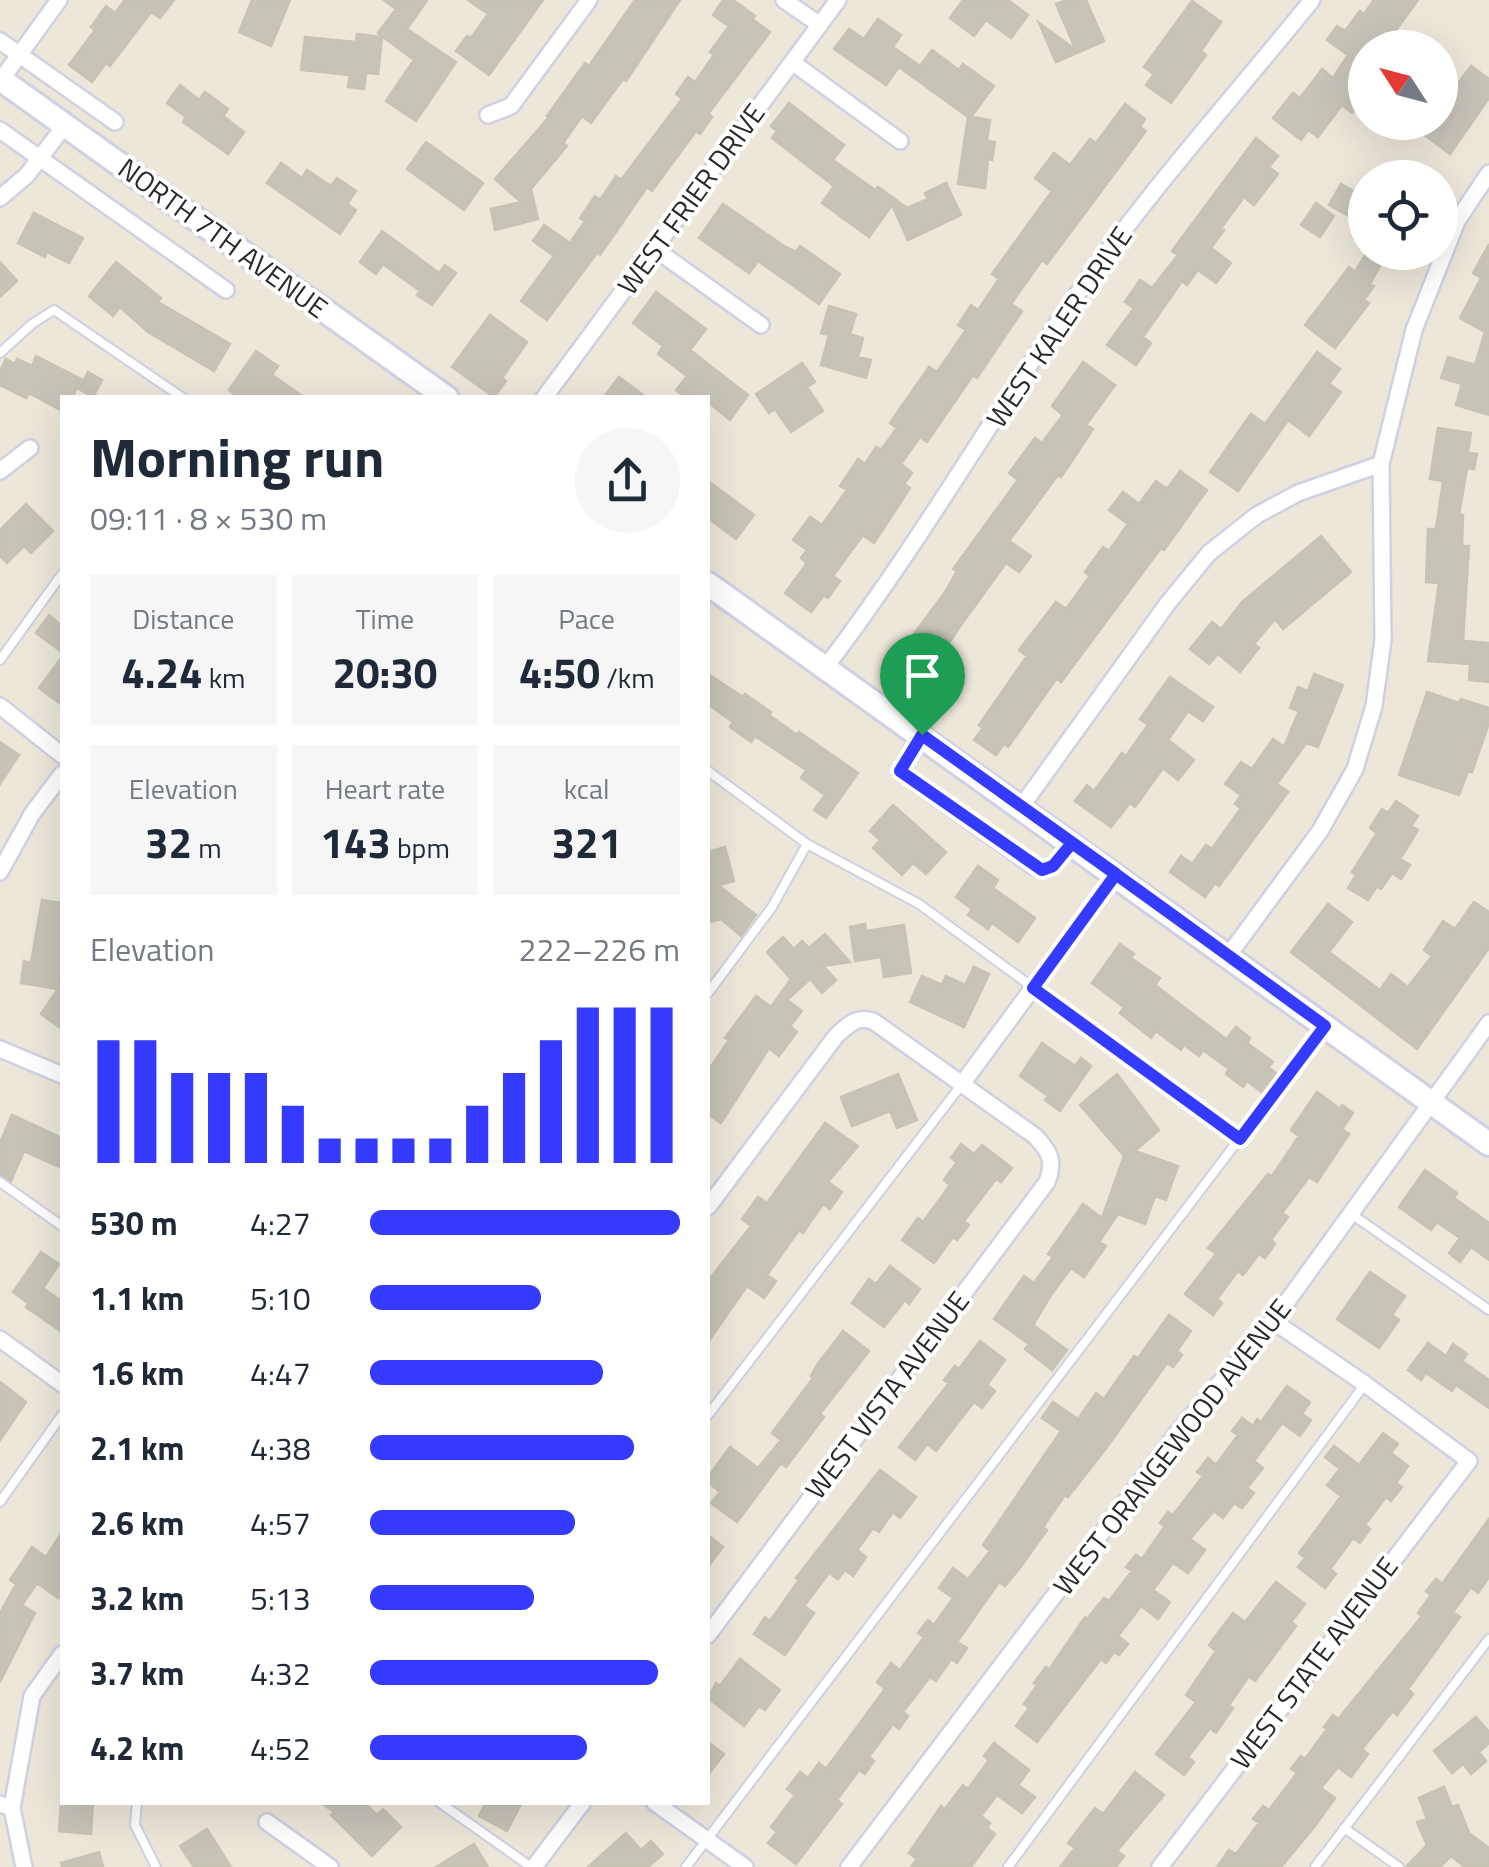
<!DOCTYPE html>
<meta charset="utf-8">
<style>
body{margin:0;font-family:"Titillium Web",sans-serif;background:#f6f6f7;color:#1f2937;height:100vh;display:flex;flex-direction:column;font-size:38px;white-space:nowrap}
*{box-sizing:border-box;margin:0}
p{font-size:32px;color:#747a83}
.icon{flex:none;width:55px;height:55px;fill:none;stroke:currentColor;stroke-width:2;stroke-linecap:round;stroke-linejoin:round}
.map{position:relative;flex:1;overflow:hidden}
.panel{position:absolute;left:60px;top:395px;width:650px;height:1410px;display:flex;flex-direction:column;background:#fff;border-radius:0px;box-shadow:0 10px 40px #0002}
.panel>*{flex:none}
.needle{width:65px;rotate:306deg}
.buttons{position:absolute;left:1348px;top:30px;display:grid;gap:20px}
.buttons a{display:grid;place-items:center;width:110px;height:110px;border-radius:50%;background:#fff;box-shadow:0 10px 40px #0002;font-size:50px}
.pin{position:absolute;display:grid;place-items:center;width:85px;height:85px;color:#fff;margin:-102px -42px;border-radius:50% 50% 50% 0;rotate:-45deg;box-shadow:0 0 10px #0007}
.pin .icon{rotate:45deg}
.round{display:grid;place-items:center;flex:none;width:105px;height:105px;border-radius:52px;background:#f6f6f7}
.summary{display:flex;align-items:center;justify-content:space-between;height:170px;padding:0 30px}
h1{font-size:55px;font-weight:700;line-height:75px}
.figures{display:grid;grid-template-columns:repeat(3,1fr);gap:15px;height:170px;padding:10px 30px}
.figures div{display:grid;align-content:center;border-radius:0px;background:#f6f6f7;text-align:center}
.figures b{font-size:42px;font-weight:700}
.figures small{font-size:28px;font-weight:400}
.figures p{font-size:28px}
.chart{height:280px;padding:20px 30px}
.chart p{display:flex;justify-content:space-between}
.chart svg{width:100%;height:180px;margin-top:10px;stroke:#343bff;stroke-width:6}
ul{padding:0 30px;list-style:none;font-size:32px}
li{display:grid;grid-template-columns:160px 120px 1fr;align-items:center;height:75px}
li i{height:25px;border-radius:12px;background:#343bff}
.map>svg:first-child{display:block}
.building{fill:#c7c3b9;stroke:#c7c3b3;stroke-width:2.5}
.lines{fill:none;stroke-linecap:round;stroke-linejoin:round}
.lane-casing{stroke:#cfd0e3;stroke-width:12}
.street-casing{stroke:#cfd0e3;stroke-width:20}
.secondary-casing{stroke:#cfd0e3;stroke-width:28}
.lane{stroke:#fff;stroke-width:8}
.street{stroke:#fff;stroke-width:15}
.secondary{stroke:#fff;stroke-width:22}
.route-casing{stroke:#fff;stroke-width:20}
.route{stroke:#343bff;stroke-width:12}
.labels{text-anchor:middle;stroke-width:8;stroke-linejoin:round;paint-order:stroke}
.street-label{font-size:28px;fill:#292929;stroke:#fff}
</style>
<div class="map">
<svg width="1489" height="1867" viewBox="0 0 1489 1867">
<rect width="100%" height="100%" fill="#ece7d9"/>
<!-- building -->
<path class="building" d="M125,0H174L160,18L151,12L110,66L106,63L92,82L69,65L95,30L91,27L106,6L115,13Z
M252,0H290L271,46L239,32Z
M384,0H427L407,29L456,62L416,121L386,101L414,60L378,33L396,9Z
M468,0H543L489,75L456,51L467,36L471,38L488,14Z
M635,0H680L626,81L623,79L591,123L582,116L563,143L567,146L531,189L538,219L495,230L491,209L521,202L495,179L549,117L547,116L585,63L589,66Z
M723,0H733L755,16L752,19L770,32L708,114L712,117L700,134L696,131L652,191L647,187L600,255L597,253L547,320L521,301L554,256L533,241L544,225L570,243L585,221L580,218L595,196L600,200L616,176L621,180L682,99L676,94L688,77L695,82L714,55L710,52L729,26L713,15Z
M963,0H1008L1028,15L1011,38L986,20L974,36L950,18Z
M1066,0H1086L1104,41L1056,62L1039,23L1076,50L1056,4Z
M1374,0H1418L1383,48H1365V96L1352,113L1342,105L1318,137L1308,130L1301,140L1273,118L1293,93L1300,98L1322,69L1333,78L1348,55L1327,40L1337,26L1345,31L1360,11L1364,14Z
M1192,1L1221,22L1201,51L1206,55L1171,103L1146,85L1154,74L1144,67Z
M878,19L901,35L893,47L920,66L932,50L959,70L963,64L994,86L971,117L990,120L987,141L995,142L992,160L988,159L985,188L958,184L968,117L899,67L886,85L834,49L849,29L864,39Z
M357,34L382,37L378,74L366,73L364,89L348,87L350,75L301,70L305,37L356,42Z
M1471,66L1489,79V98L1450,154L1407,122H1440V108Z
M180,85L199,100L205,92L228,109L223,116L244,132L228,154L183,122L186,117L167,103Z
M789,103L844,145L833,160L875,190L878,187L907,208L928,199L925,193L946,183L961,215L908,240L892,205L869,237L822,203L834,186L772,138L777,131L771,126Z
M1125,104L1145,119L1140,127L1146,131L1047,264L1042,260L1011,304L1022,311L977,378L973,375L927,442L920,437L901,464L912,473L904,484L910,488L874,543L863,535L833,576L840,581L828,598L824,595L811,612L785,593L807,563L801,558L807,550L793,540L810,517L822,525L847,490L840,486L858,459L865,464L876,447L881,450L897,428L890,423L929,367L937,372L966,330L958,325L971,305L978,310L999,279L992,274L1052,191L1035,178L1054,153L1070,165L1090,139L1096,143Z
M1256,138L1278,156L1269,167L1278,174L1254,205L1244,197L1221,228L1224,230L1211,248L1231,263L1216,283L1198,270L1187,285L1182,281L1143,337L1151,343L1136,365L1107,345L1134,308L1125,302L1140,280L1152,288L1178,255L1172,251Z
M426,142L483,183L464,210L407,169Z
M281,163L302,178L307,170L331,186L337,178L356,191L347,204L356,210L340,234L267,183Z
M1341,184L1365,197V225L1329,205Z
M1316,203L1334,216L1320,237L1301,225Z
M723,204L784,246L796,252L800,246L840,274L819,304L758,261L749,273L699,238Z
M34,213L83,238L69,263L47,252L45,257L18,243Z
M382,231L439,273L445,265L456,273L432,305L417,295L420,291L383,264L376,274L360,262Z
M1489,244V415L1456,405L1462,384L1441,378L1448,357L1475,365L1485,332L1460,318L1481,278L1473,273Z
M1367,252H1388L1370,284L1374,286L1364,300L1369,303L1335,348L1305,325L1349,267L1355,272Z
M0,262L17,281L0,297Z
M116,262L161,298L158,302L230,344L214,371L148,332L120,307L113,316L89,296Z
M656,292L706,329L690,350L748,395L730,420L708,402V398H686L676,390L687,376L658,354L663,346L633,323Z
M829,306L856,314L850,334L863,338L858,357L871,360L866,378L821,365L829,335L821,333Z
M490,315L527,342L502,378L506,381L494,397L452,367Z
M256,351L278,366L272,375L305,398H239L229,390Z
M1317,352L1340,369L1329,384L1341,392L1309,436L1288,420L1238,491L1210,472L1251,414L1265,424Z
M36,356L81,379L72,398H62V411L29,393L26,398L0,385V371L6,359L15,364L17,359L32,366Z
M1083,362L1115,385L1086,425L1093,429L1070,464L1061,477L1058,475L1009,541L1031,556L1019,572L1006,563L961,625L928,674L940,683L929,697L889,668L945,592L957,571L953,569L1018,480L1009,473L1035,438L1042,443L1063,415L1052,406Z
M802,363L815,382L807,387L823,411L791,432L775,409L769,413L756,394Z
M88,372L102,380L93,397L79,389Z
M619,377L647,398H603Z
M1438,428L1471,433L1468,452L1477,454L1474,469L1467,468L1459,515H1463L1462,546H1469L1463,641L1489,643V682L1469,680L1470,664L1428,661L1439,583L1426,582L1428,529H1436L1443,481L1430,479Z
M1180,471L1207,490L1164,550L1161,548L1061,682L1057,678L1008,747L1004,744L996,755L974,740L983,728L979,725L1027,656L1019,650L1056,602L1066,609L1090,576L1085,572L1103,547L1109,551L1128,524L1109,510L1123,492L1139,504L1156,481L1167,489Z
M708,481L754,515L736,539L708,518Z
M26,504L53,531L31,553L24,546L7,563L0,556V530Z
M1321,536L1351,572L1283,629L1275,619L1254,644L1259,648L1240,672L1218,654L1209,664L1190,649L1212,622L1221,629L1242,602Z
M49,615L62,626V652L36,633Z
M62,657V705L39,688Z
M708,674L743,697L745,694L771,712L769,715L797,735L799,732L858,773L826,818L814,810L825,795L801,778L806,770L755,736L751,742L730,727L733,722L708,704Z
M1314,674L1343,685L1318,747L1306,743L1277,784L1288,792L1219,886L1215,883L1205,897L1170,872L1181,856L1192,864L1206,845L1212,849L1241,808L1235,804L1241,795L1225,784L1241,762L1252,769L1273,739L1284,747L1299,711L1290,708L1298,687L1308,691Z
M1170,677L1213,707L1203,721L1188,711L1168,740L1194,760L1178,780L1163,768L1135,807L1130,803L1111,827L1075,801L1087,785L1094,791L1122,753L1126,756L1148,725L1140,719Z
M1427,692L1459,703L1461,699L1489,708V723L1472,772L1468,771L1459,795L1399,775Z
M0,742L19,755L0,784Z
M1396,801L1418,816L1411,826L1418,830L1400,859L1410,865L1401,879L1392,873L1381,889L1377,886L1368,900L1348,888L1356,875L1352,872L1377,833L1370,828L1382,809L1388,813Z
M893,805L946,852L926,874L913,863L902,875L873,848L880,840L870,831Z
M725,847L734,881L718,885L756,915L741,936L721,919L710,922L708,911V852Z
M978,866L998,880L993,888L1035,918L1018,942L992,923L988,929L968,915L972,909L956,897Z
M42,900L62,903V968L59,988L62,982V1029L41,1014L58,989L21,983L24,961L31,963Z
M1474,902L1489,912V948L1417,1049L1291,952L1328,904L1352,922L1329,952L1380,990L1391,974L1408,987L1432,956L1424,950L1443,921L1455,929Z
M865,924L866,931L904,925L911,973L884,977L881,957L855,961L850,927Z
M825,934L850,962L823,966L836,980L822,993L810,979L787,1000L802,1011L790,1026L797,1032L779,1056L769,1048L721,1123L708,1114V1071L729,1040L725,1038L756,996L771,1007L791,979L767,952L783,937L794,949L802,941L809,948Z
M1120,944L1134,954L1131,958L1160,978L1155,985L1226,1039L1236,1027L1250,1038L1247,1043L1273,1062L1268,1067L1277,1074L1263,1093L1247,1081L1243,1087L1226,1074L1229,1069L1203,1050L1199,1056L1184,1045L1181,1050L1156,1031L1151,1038L1120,1013L1124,1007L1092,983Z
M974,967L989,974L964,1027L910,1002L922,976L942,985L946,976L965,985Z
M1042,1043L1075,1066L1081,1058L1091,1066L1060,1111L1045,1100L1048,1096L1020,1076Z
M898,1074L917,1120L897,1128L890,1111L852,1126L841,1097Z
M1117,1074L1159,1130L1135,1151L1178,1166L1166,1200L1155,1196L1145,1224L1118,1214L1099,1242L1106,1246L1084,1277L1071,1268L1051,1295L1033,1325L1067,1350L1052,1370L1025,1349L1029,1344L994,1319L1024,1276L1034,1283L1053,1257L1048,1254L1083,1204L1102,1218L1124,1156L1080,1105Z
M1317,1092L1340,1109L1342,1105L1353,1113L1342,1129L1349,1134L1317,1182L1309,1177L1282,1213L1288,1217L1271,1240L1275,1244L1265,1258L1259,1254L1243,1275L1238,1271L1217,1299L1222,1303L1213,1315L1185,1294L1216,1254L1208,1248L1268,1174L1272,1176L1299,1136L1291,1130Z
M12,1115L62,1138V1168L24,1151L11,1181L0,1175V1143Z
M825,1123L858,1146L828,1182L842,1192L830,1209L823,1204L803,1233L799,1230L767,1275L776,1281L764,1298L747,1286L708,1342V1281L751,1226L742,1219L758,1197L767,1203Z
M961,1144L974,1154L982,1145L1012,1168L1001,1182L996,1179L964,1221L969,1225L957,1240L953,1237L934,1263L902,1240L918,1218L923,1222L950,1185L944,1180L957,1162L951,1158Z
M1425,1170L1457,1193L1454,1198L1489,1223V1260L1471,1247L1460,1262L1449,1253L1460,1238L1437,1222L1431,1230L1399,1207Z
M41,1252L59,1264L43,1288L62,1302V1332L26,1307L28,1303L13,1292Z
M890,1266L920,1289L909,1304L905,1300L884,1327L852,1303L869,1279L876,1284Z
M1370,1272L1405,1296L1392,1315L1399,1320L1379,1348L1337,1319Z
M1169,1315L1191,1331L1177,1351L1182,1355L1173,1367L1167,1363L1107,1447L1068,1497L1065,1495L1043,1527L1047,1530L1022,1565L1005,1586L999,1582L957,1642L967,1648L957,1663L951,1659L936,1681L930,1677L903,1712L908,1716L899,1729L893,1724L869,1757L874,1761L865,1774L859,1770L837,1800L842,1804L796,1864L768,1843L777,1832L771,1827L795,1795L787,1789L800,1772L808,1778L819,1763L826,1769L885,1689L877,1682L891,1663L900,1670L924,1637L918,1633L928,1620L934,1625L953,1598L939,1588L953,1568L968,1579L990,1551L983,1545L1061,1431L1042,1418L1053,1402L1078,1419L1096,1393L1104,1399L1134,1356L1138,1358Z
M843,1331L869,1351L820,1414L824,1417L786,1467L781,1463L737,1522L711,1503L720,1492L708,1482V1477L730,1447L758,1468L781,1440L772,1433L813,1378L811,1376L817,1365Z
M980,1341L1005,1360L987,1385L995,1391L982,1408L974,1402L936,1451L927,1444L915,1460L899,1447L949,1383L944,1380L955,1366L959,1369Z
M1428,1343L1446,1356L1453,1344L1467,1354L1462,1361L1489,1380V1408L1456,1385L1452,1391L1426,1373L1421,1380L1408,1370Z
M0,1382L26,1402L0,1440Z
M1287,1386L1310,1402L1302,1414L1311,1420L1300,1436L1282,1423L1254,1461L1263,1468L1247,1488L1254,1493L1242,1508L1234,1503L1223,1518L1214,1511L1190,1539L1205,1550L1188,1573L1173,1563L1153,1590L1170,1602L1158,1619L1141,1606L1118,1636L1128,1644L1119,1655L1114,1652L1106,1663L1101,1659L1037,1742L1016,1726L1029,1708L1024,1704L1037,1685L1034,1683L1046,1667L1049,1670L1085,1617L1087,1619L1104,1598L1109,1601L1132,1571L1126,1567L1136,1555L1142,1559L1165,1526L1160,1523L1168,1512L1173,1515L1203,1476L1197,1472L1208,1458L1216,1465L1238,1435L1232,1431L1242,1418L1253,1426L1257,1419L1261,1422Z
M1383,1433L1398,1444L1391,1453L1408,1466L1396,1483L1402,1487L1391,1501L1386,1497L1365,1525L1370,1529L1360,1543L1353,1538L1330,1569L1336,1574L1325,1588L1298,1567L1305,1558L1299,1553L1341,1496L1327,1485L1340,1469L1325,1457L1334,1446L1359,1465Z
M880,1470L916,1497L900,1518L893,1512L879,1532L873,1528L857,1550L866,1557L853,1576L845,1570L838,1579L829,1573L804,1606L814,1613L785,1655L754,1634L765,1617L770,1621L799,1580L796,1578Z
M1489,1519V1577L1478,1593L1471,1587L1453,1612L1460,1617L1408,1689L1413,1694L1397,1715L1393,1711L1362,1749L1368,1754L1351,1777L1338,1767L1321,1788L1335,1798L1315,1826L1281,1867H1217L1229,1850L1236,1854L1259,1823L1253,1819L1263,1806L1269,1810L1297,1773L1291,1769L1301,1756L1305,1759L1327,1729L1324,1727L1333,1715L1338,1719L1422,1616L1418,1613L1431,1595L1426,1591L1436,1579L1442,1584Z
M62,1532V1591L58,1598L37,1583L22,1605L35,1613L0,1682V1613L16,1584L10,1580L32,1547L46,1557Z
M708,1535L723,1547L708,1567Z
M1276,1582L1305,1604L1291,1622L1296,1626L1255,1681L1249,1676L1229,1705L1233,1708L1216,1733L1210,1728L1188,1757L1194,1762L1184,1775L1156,1754L1196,1702L1186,1695L1216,1651L1209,1645L1233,1613L1245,1622Z
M740,1659L780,1690L765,1710L759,1706L744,1726L708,1698L716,1683L720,1686Z
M1476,1717L1489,1732V1743L1479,1752L1486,1761L1471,1774L1463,1764L1452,1773L1434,1751Z
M708,1742L724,1754L708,1775Z
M994,1743L1029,1770L1018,1785L1035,1797L1022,1813L997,1795L981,1816L990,1823L987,1828L995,1834L971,1867H911L917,1859L909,1853L941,1806L945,1809L963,1785L968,1789L989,1760L984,1756Z
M1135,1772L1164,1795L1117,1851L1124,1856L1116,1867H1060L1075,1848L1068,1843L1095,1808L1103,1814Z
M1444,1787L1452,1807L1458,1805L1469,1833L1489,1848V1867H1465L1451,1856L1440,1867H1406L1427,1845L1417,1822L1427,1819L1419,1798Z
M61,1802H93L91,1834L59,1831Z
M320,1802H364L377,1815L383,1809L401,1827L372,1856L331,1815L334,1812Z
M486,1802H522L507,1831L479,1816Z
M207,1829L231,1867H194L180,1846Z
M626,1833L641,1850L651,1841L663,1854L648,1867H588Z
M474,1844L488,1867H436Z
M99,1852L103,1867H62L61,1863Z"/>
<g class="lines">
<defs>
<path id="lane" d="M0,353L32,324L54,310L183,398
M0,660L62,574
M708,771L807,844L919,904L1240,1139
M708,993L772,907L807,844
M0,1182L62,1226
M1350,1213L1489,1310
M708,1415L962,1084
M0,1502L62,1415
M137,1802L135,1825L156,1867
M439,1802L531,1867
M1344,1828L1399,1867
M686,1867L1322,1030
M1008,1867L1365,1384
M1315,1867L1489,1639"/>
<path id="street" d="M784,0L820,25
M0,41L115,122
M792,62L900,141
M1,80L59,0
M488,115L511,106L589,0
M0,130L226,290
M0,198L27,175L65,125
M655,249L761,325
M544,398L838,0
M0,471L30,448
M825,668C918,546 993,415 1080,290C1151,188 1234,97 1312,0
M0,706L62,755
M921,735L900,771L1033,866L1043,870L1053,866L1072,843
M1021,807L1168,603L1209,553L1257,515L1298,493L1381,464
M0,872L32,814L62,774
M1228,956L1320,831L1355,769L1374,706L1383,640L1381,464L1414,330L1457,221L1489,173
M0,1049L62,1075
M962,1084L1116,875
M708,1207L836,1036C849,1024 856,1016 873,1021L1035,1136C1050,1152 1055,1161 1047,1182L708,1635
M0,1339L62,1384
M654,1802L745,1867
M0,1804L12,1808L24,1867
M12,1808L32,1696L62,1654
M267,1822L330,1867
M534,1867L583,1802
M849,1867L1181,1428L1273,1321L1489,1023
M1160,1867L1469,1461L1365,1384L1273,1321"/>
<path id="secondary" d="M0,79L447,398
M708,584L1489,1144"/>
</defs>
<!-- lane casing -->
<use href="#lane" class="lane-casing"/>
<!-- street casing -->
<use href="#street" class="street-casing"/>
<!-- secondary casing -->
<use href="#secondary" class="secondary-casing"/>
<!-- lane -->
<use href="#lane" class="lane"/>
<!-- street -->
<use href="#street" class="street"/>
<!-- secondary -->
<use href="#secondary" class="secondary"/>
</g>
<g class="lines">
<defs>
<path id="route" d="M922,735L1116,874L1033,988L1240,1139L1325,1026C1241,965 1157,903 1072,843L1053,866L1042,870L900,771L922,735"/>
</defs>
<!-- route casing -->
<use href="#route" class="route-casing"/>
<!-- route -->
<use href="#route" class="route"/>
</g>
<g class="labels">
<!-- street labels -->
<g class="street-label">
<text transform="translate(691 199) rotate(-54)" y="10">WEST FRIER DRIVE</text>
<text transform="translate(223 238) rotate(36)" y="10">NORTH 7TH AVENUE</text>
<text transform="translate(1059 327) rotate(-56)" y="10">WEST KALER DRIVE</text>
<text transform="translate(887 1395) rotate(-53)" y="10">WEST VISTA AVENUE</text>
<text transform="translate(1172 1447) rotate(-52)" y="10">WEST ORANGEWOOD AVENUE</text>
<text transform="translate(1314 1663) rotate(-53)" y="10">WEST STATE AVENUE</text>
</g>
</g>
</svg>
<div class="buttons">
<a><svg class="needle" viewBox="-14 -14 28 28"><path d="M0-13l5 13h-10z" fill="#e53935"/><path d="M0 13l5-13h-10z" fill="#747a83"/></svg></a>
<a><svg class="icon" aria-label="locate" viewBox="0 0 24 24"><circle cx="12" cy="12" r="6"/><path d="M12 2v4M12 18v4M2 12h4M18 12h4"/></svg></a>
</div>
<div class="pin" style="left:922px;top:735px;background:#1e9e55"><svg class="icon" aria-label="arrive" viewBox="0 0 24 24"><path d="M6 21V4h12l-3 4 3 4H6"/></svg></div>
<section class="panel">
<div class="summary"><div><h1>Morning run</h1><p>09:11 · 8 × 530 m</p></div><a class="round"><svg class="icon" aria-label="share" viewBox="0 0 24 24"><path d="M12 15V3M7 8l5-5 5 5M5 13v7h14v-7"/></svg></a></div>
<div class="figures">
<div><p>Distance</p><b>4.24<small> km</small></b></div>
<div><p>Time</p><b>20:30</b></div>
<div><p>Pace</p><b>4:50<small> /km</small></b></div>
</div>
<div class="figures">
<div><p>Elevation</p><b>32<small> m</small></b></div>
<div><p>Heart rate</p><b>143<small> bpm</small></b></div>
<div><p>kcal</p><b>321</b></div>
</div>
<div class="chart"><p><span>Elevation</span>222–226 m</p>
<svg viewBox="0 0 160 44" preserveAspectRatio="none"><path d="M5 44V14M15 44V14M25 44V22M35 44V22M45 44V22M55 44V30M65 44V38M75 44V38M85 44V38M95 44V38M105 44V30M115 44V22M125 44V14M135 44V6M145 44V6M155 44V6"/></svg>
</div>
<ul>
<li><b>530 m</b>4:27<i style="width:100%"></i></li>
<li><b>1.1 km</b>5:10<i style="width:55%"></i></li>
<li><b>1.6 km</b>4:47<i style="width:75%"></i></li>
<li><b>2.1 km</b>4:38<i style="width:85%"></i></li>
<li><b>2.6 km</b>4:57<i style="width:66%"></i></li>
<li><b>3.2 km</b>5:13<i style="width:53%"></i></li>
<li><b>3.7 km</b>4:32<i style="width:93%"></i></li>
<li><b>4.2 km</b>4:52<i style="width:70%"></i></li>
</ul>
</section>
</div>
